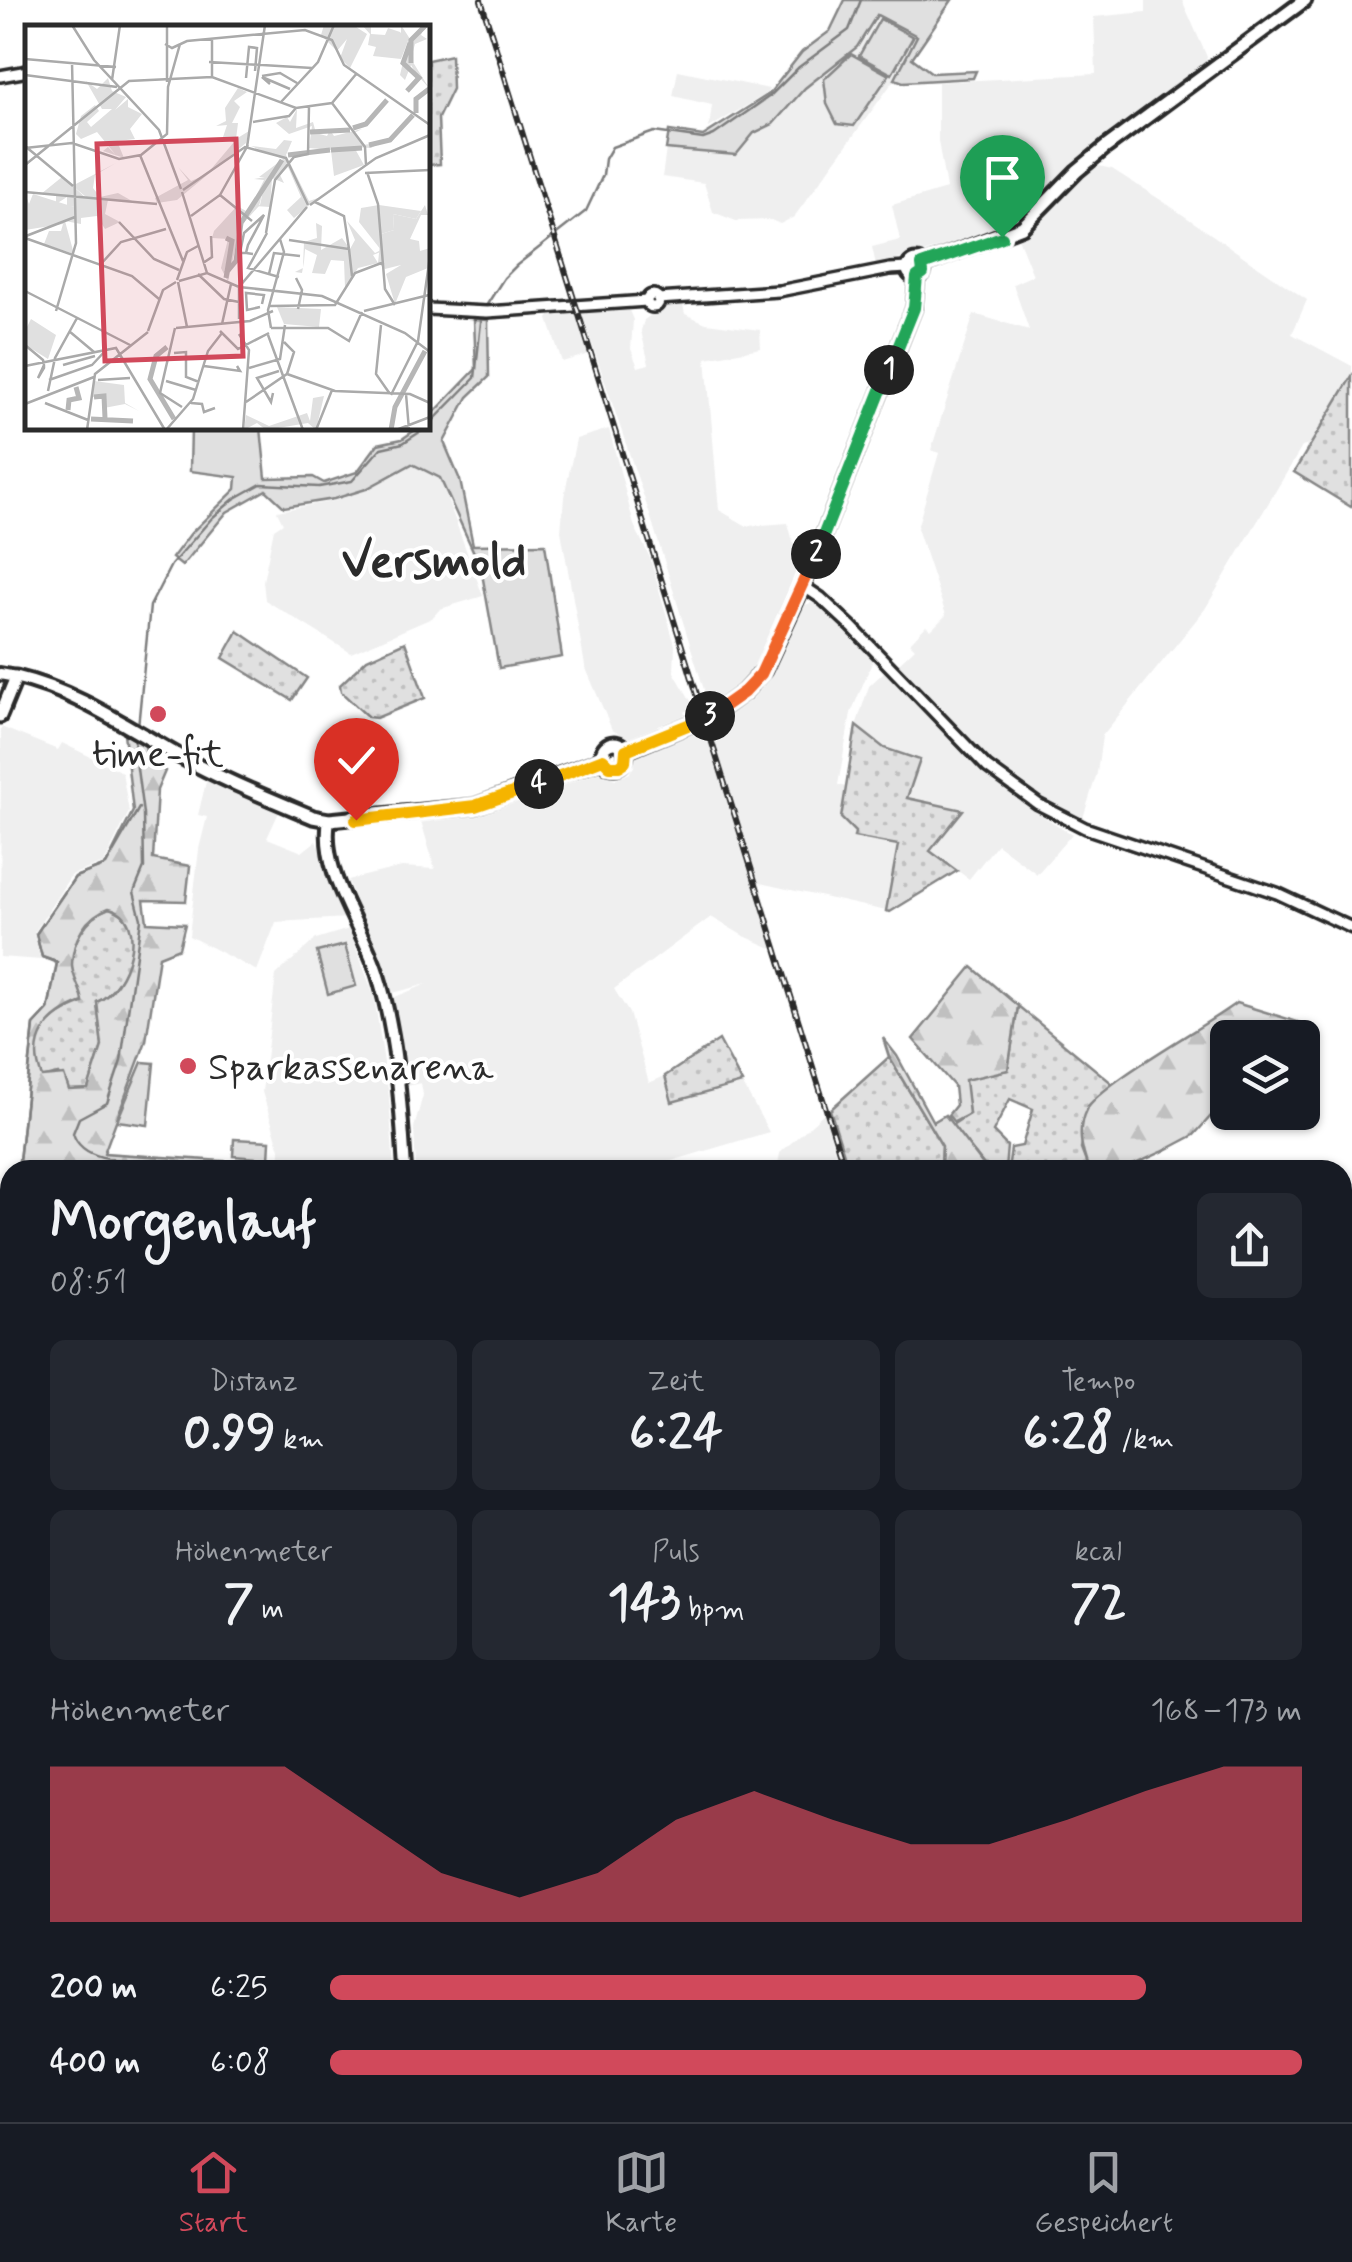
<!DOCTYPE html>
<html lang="de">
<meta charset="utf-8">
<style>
body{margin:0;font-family:Mynerve,sans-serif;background:#242831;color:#f1f3f6;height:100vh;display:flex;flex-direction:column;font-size:38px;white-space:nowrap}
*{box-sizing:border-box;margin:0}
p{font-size:32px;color:#9ea1a6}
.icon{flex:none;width:55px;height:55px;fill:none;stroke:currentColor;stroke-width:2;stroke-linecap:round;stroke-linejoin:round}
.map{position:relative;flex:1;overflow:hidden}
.side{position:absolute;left:0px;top:1160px;width:1352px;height:962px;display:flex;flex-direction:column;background:#171b24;border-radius:30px 30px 0 0;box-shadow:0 2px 8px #0004}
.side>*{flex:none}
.tools{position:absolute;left:1210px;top:1020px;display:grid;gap:20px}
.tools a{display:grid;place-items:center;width:110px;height:110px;border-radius:15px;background:#171b24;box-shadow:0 2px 8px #0004;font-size:50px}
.pin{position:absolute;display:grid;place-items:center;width:85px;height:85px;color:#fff;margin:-102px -42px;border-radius:50% 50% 50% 0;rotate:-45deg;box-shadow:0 0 10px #0007}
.pin .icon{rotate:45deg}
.km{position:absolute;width:50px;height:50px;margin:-25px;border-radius:50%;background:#222;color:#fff;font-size:28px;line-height:50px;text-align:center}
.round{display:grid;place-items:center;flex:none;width:105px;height:105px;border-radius:15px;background:#242831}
.headline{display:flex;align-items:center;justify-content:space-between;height:170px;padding:0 50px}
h1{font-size:55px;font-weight:800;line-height:75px}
.metrics{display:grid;grid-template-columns:repeat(3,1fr);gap:15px;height:170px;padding:10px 50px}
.metrics div{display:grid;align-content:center;border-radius:15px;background:#242831;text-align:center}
.metrics b{font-size:50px;font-weight:800}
.metrics small{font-size:28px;font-weight:400}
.metrics p{font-size:28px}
.chart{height:280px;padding:20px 50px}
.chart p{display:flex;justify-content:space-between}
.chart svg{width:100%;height:180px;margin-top:10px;fill:#d1495b;opacity:.7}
ul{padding:0 50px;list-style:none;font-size:32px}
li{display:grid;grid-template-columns:160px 120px 1fr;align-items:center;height:75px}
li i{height:25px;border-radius:12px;background:#d1495b}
.tab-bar{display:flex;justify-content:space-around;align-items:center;height:140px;border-top:2px solid #363941;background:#171b24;font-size:28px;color:#9ea1a6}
.tab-bar a{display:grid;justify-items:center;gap:5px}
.tab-bar .active{color:#d1495b}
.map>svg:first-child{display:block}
.built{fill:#efefef}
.grass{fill:url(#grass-dots);stroke:#868686;stroke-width:2.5}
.forest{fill:url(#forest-firs);stroke:#868686;stroke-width:2.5;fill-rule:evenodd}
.park{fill:#e0e0e0;stroke:#868686;stroke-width:2.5}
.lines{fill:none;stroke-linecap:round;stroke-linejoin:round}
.stream{stroke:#7e7e7e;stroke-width:2.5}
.tertiary-casing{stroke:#2b2b2b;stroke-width:16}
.secondary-casing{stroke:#2b2b2b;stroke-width:18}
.primary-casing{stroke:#2b2b2b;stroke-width:19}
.tertiary{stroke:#fff;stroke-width:9}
.secondary{stroke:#fff;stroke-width:10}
.primary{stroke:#fff;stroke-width:11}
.rail-casing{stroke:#2b2b2b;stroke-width:6}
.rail{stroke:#fff;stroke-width:2.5;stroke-dasharray:8;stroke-linecap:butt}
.split-1-casing{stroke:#fff;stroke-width:20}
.split-2-casing{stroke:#fff;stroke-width:20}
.split-3-casing{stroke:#fff;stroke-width:20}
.split-4-casing{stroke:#fff;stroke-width:20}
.split-5-casing{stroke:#fff;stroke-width:20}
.split-1{stroke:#22a559;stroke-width:12}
.split-2{stroke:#22a559;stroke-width:12}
.split-3{stroke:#f0652b;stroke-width:12}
.split-4{stroke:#f5b400;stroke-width:12}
.split-5{stroke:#f5b400;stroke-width:12}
.poi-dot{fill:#d1495b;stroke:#fff;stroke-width:4}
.labels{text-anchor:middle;stroke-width:8;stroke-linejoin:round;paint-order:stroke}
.poi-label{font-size:38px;fill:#2b2b2b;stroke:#fff}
.district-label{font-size:48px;font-weight:bold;fill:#2b2b2b;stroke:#fff}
.inset-river{fill:none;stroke:#b6b6b6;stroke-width:5}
.inset-road{fill:none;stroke:#aaa;stroke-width:2.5}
.view{fill:#d1495b;fill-opacity:0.15;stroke:#d1495b;stroke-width:5}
.inset-edge{fill:none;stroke:#2b2b2b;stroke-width:5}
</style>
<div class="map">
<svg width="1352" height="2122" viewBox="0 0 1352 2122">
<defs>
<pattern id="grass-dots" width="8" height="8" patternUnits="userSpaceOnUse" patternTransform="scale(2.5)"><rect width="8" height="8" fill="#e0e0e0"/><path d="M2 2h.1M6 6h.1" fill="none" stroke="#c0c0c0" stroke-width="1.8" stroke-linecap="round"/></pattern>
<pattern id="forest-firs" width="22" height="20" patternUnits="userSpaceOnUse" patternTransform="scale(2.5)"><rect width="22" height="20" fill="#e0e0e0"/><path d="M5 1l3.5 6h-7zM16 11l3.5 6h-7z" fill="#c0c0c0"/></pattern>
</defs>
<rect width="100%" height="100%" fill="#fff"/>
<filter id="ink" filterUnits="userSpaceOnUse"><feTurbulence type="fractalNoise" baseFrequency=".01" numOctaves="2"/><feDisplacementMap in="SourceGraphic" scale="20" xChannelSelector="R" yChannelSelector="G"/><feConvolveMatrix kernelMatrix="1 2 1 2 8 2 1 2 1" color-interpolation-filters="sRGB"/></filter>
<g filter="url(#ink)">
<!-- built -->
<path class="built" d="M1146,0H1182L1207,57L1204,68L1025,218L1000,233L876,265L872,247L900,240L892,205L946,189L938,141V82L1096,74L1094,17L1146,12Z
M877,15L917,36L895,79L794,217L780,224L771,220L736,221L713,212L704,183L662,177L666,149L736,155L754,133L773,124L805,88L857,47Z
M678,70L769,89L766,94L709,128L712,105L673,96Z
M1099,166L1112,169L1167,204L1307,300L1292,334L1352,366V375L1312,444L1302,447L1205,609L1102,736L1097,773L1083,818L1041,798L987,758L897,665L915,648L910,643L926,626L931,630L946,615L917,528L939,453L931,450L974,314L1029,330L1013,284L1033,275L1018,238L1039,224L1088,171Z
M683,305L685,314L706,323L760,330L761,348L706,358L719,510L747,526L788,523L799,564L754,671L739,689L710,709L650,515L581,311L628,308L633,320L631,349L638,367L649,364L641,331L644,320L664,306Z
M577,314L589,354L562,362L548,319L550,316Z
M609,429L634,525L650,558L675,645L674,672L695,708L684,712L687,719L631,739L612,730L585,666L561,531L564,497L576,439Z
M412,465L440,479L483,596L440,609L432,618L351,653L265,600L263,581L274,529L283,523L277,511L334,501L367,490Z
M811,603L822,605L873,660L851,713L838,785L846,787L841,817L898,845L886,911L760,883L781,952L742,935L711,917L614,989L629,1013L649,1083L665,1076L673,1102L742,1083L769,1132L641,1170H416L414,1128L423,1095L421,1083L406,1086L390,999L427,984L389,994L348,880L402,867L435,869L421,821L486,811L598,771L615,779L630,773L635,756L716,721L752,696L773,667L805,605Z
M884,672L968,758L1026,806L1072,834L1037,874L997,844L969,879L930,851L962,810L906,798L920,760L884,748L856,726L869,686Z
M1,727L58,750L62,743L122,772L129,812L104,863L71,875L34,933L41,960L0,957Z
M207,778L279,812L267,838L302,852L316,841L348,918L276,922L257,971L189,936L199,849L207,817L198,815Z
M349,929L374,996L389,1096L394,1170H279L280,1149L262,1092L276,975L316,939Z
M824,1113L840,1170H777L780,1153Z
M10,1600V2010L0,2003V1629L8,1617L1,1612Z
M1352,1713V1837L1343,1842V1718Z
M707,2113L1131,2112V2114L1101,2122H709Z"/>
<!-- grass -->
<path class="grass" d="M451,55L452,89L438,118L440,164L428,165V60Z
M1352,376V505L1351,507L1294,472Z
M238,631L307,678L292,700L223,658Z
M405,642L425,698L376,718L368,717L341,692L340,685L367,659Z
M856,726L884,748L920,760L907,798L963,810L930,851L957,871L890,912L886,911L898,845L854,837L855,832L841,818Z
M109,908C153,918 126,990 97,1002L102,1046L88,1090H68L58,1074L42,1078C26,1039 46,1016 83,1003C79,992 74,980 72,970C69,945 86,916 109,908Z
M1018,1006L1113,1084L1088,1106L1081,1149L1089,1170H1008L1011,1148L1022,1146L1033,1109L1010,1099L993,1132L1007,1146L1005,1170H988L952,1125L969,1114L964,1079L1008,1070Z
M719,1040L742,1083L672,1102L665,1076Z
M889,1057L942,1146L941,1170H849L830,1110Z
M1342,1350L1352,1368V1582L1342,1581Z
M1342,1602L1352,1610V1712L1346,1715Z
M563,2113H693L697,2122H575Z
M1148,2113H1244L1252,2122H1151Z"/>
<!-- forest -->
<path class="forest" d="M124,733L145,745L147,762L165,771L157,790L153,859L190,866L186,901L144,900L147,922L185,924L179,948L159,956L146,1041L104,1153L267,1164V1170H139L132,1167L130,1170H18L34,1025L48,1010L57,963L42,957L36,934L75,877L106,865L133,811ZM109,908C151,917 127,990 97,1002L102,1046L88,1089L69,1090L64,1075L42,1077C27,1040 48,1015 83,1002C82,990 72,977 72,965C72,940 86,916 109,908Z
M972,967L1018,1006L1008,1070L965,1080L969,1114L954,1122L948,1115L956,1105L954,1086L913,1039Z
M1236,1003L1298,1022L1284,1037L1228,1038L1227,1098L1194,1135L1162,1152L1122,1170H1089C1082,1151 1076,1130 1086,1110C1099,1084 1206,1026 1236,1003Z
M883,1038L897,1056L933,1122L945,1115L987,1170H941L942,1146L889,1057Z
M10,1221V1467L6,1471L0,1467V1243Z
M10,1508V1600L2,1611L8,1617L0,1629V1528Z
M1343,2038L1352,2042V2122H1252L1244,2113L1342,2112Z"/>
<!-- park -->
<path class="park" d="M845,0H952L912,58L932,73L976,71L973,78L903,82L895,79L917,36L877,15L857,47L805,88L773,124L754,133L736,155L666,149L669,131L703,136L769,94L802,52L830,31Z
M880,19L913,37L892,74L859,56Z
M851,54L889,75L854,126L837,124L827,104L824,79Z
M474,319L488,320L489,377L468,397L444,442L460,480L473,545L545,544L562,657L499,668L481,568L440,478L412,464L366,489L334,499L284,507L266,490L227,512L182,566L172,558L191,533L236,489L237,477L190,471L191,428H261L266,478L313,477L324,483L357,472L378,444L402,439L418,428H428V419L476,369Z
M345,945L356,986L328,994L317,952Z
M142,1062L154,1063L148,1125L117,1121Z
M234,1139L270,1141L269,1159L233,1156Z"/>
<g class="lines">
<!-- stream -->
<path class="stream" d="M486,306L504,278L517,265L586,211L603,175L605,159L612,147L654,132L703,139L714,135L770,96L799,67L849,30L861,0
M428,426L475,378L482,313
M138,727L150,606L171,565L212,518L234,499L261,484L319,487L352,481L381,448L403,443L426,428
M136,735L134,746L143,814L144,868L134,892L141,919L121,1061L107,1103L79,1118L73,1133C83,1167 139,1159 166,1162C174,1163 182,1168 190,1168C200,1168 203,1165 213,1170
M1111,844L1245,887
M1276,900L1352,934
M18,1170L34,1025L48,1010L57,962L42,957L36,934L75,877L106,865L139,808
M0,1243L10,1221
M0,1424L10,1416"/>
<defs>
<path id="tertiary" d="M0,76L28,71
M647 301a6 6 0 1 1 12 0a6 6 0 1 1-12 0Z
M658,299L779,291L890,269L908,268
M428,309L487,312L647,301
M803,586L821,598L852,627L987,767L1038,804L1085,828L1277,893L1352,928
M0,1820L10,1806
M0,2035L10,2031"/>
<path id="secondary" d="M0,674L16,677
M329,820C320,873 361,923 377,972C397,1034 401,1105 405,1170
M699,2112L702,2122"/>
<path id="primary" d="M908 269a8 8 0 1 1 16 0a8 8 0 1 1-16 0Z
M923,265L1022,227L1077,171L1106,147L1305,0
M0,716L16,677C76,691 127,727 181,757C223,780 268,798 313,817L329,820L475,806L603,759
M602 755a12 12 0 1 1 24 0a12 12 0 1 1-24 0Z
M626,751L712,715L744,692L764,670L803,586L914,308L917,277"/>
</defs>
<!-- tertiary casing -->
<use href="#tertiary" class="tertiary-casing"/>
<!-- secondary casing -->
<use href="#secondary" class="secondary-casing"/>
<!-- primary casing -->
<use href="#primary" class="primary-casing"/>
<!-- tertiary -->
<use href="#tertiary" class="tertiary"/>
<!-- secondary -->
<use href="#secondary" class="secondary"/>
<!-- primary -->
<use href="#primary" class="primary"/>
<defs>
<path id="rail" d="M481,0L845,1170
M1138,2112L1141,2122"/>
</defs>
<!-- rail casing -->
<use href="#rail" class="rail-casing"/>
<!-- rail -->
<use href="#rail" class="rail"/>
</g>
</g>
<g class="lines" filter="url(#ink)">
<defs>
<path id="split-1" d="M889,370L914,308L917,277L923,273L922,265L1002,237"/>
<path id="split-2" d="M816,554L889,370"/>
<path id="split-3" d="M710,716L744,692L761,674L816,554"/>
<path id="split-4" d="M539,784L603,759L610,766H619L625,762L626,750L710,716"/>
<path id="split-5" d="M356,820L475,806L539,784"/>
</defs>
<!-- split-1 casing -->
<use href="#split-1" class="split-1-casing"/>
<!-- split-2 casing -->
<use href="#split-2" class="split-2-casing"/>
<!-- split-3 casing -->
<use href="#split-3" class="split-3-casing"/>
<!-- split-4 casing -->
<use href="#split-4" class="split-4-casing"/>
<!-- split-5 casing -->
<use href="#split-5" class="split-5-casing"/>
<!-- split-1 -->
<use href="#split-1" class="split-1"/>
<!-- split-2 -->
<use href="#split-2" class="split-2"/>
<!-- split-3 -->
<use href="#split-3" class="split-3"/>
<!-- split-4 -->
<use href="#split-4" class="split-4"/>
<!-- split-5 -->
<use href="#split-5" class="split-5"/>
</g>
<!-- markers -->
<g class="poi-dot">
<circle cx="158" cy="714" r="10"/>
<circle cx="188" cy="1066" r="10"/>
</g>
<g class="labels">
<!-- poi labels -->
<g class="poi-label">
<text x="158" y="766">time-fit</text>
<text x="208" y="1079" text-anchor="start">Sparkassenarena</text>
</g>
<!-- district labels -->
<g class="district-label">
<text x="434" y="576">Versmold</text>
</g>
</g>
<!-- overview -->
<g transform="translate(25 25)">
<rect width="405" height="405" fill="#fff"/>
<path d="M299,0H328L342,9L325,43L315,33L322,14L312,26L296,10ZM337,0H346V9L360,10L363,3L375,7L383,16L376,34L348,31L351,22L343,20L345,9ZM83,53L87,66L101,72L90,85L103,74V82L117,89L105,104L110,114L92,116L99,133L78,126L83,122L90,129L72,107L56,114L51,109L56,91L70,80L74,86L62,97L66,102L87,84H77L61,56L72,64ZM213,63L222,67L209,76L215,82L207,98H213L211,114L224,106L221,118L152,175L132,178L130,173L163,155L153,142L166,156L182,149L209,117L198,112L202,100L191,101L201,96L200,83ZM272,84L271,103L288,97L291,108L302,111L305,105L309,111L337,104L329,108L338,120L357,117L346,123L329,122L339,140L309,151L306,125L284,123L287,101L264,109L251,98L262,92L265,97ZM259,115L267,116L261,130L284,176L293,173L269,193L262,185L276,172L263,142L255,150L259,158L247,153L245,182L229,181L235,180L241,152H234L258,134L226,121L251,124ZM49,162L61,173L83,175L80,189L95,197L80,204L72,191L56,193V199L40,196L49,229L19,219L24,206H36L38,199L0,205V168L4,179L8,169L49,182ZM354,180L396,186L391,194L368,189L369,205L356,209L358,226L348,230L353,238L333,243L320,263L319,236L306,235L300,249L287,248L292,230L280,224L279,237L277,248L270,247L278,243L279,217L292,213L291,198L297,201L296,225L317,213L325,224L330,215L322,196L350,228L356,225L334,197L336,183ZM0,292L2,302L6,294L31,310L23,334L2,321ZM69,356L99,360L100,378L114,386L100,379L79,383V371L68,372ZM299,371L291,405L283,398L241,405L232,398L219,405L221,390L244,401L282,388L285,396L288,373Z" fill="#e0e0e0"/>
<path d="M376,0L385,14L397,0H400L396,10L402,14L390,19L386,34L404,63L395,53L385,62L392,50L386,40L380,55L375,50L383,16L376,15ZM257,133L248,148L242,150L234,181L215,202L203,257L196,243L203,214L187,213L189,206L212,181L223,187L239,155L229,154L240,152ZM91,138L70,150L68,163L75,172L93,168L107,176L61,172L49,162L50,182L42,181V172L31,179V170L16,169L37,152L49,160ZM400,180L403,190H396L385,214L394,216L395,226L405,223V250L403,243L381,252L370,279L361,249L376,240L360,244L353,238L356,209L369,205L368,189L391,194Z" fill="#e0e0e0"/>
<path d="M252,282L296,284L294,302L259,299Z" fill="#e0e0e0"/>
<path class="inset-river" d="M386,38V15L401,0M382,66L394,53L378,38L385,18M391,88V74L404,64M328,103L341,99L362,75M285,107L325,105M344,120L365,115L388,90M306,125L337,123M263,130L305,125M201,213L207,216L201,253M201,248L211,236L216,198L257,135M142,322L131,331L125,354L149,394M69,372L79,371L80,393M43,385L44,375L54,373L51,362M66,394L108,396M366,405L370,382L400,326"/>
<path class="inset-road" d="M47,0L69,35L134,105L156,164M142,0V57M187,14V52M140,19L147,23L162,16L280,5L307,15L319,40L405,100M0,34L91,42M184,37L287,43M0,50L92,62M237,51L255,48L272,58M221,53L224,22L232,23L230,46M87,55L95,0M245,59L237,52L265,64M256,77L293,37L309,0M307,78L340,122L341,140M228,97L264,91L271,83M0,121L48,161M222,122L240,0M0,123L47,118L94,134L116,130L142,109L143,62L155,19M115,130L158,236M0,140L104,56L187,52L271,83L307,78L332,48M342,147L353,179L360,264L370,280M340,148L405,145M158,165L220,122L261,133L283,180M0,167L132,179M157,167L182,248M195,170L227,196M290,177L319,191L324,224M285,180L351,133L405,110M166,191L195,170L223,120M94,197L129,234L154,245M241,208L250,155L269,132L283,129L284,82M242,208L223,243L254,252M1,211L50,192M0,213L107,251L134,274M264,215L324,224L327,251M221,228H215L219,208L239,190L223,220L221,228L228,229M178,238L187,232L186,211M75,240L96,217L141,204M173,249L199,274L214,277M244,249L249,228L275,231M271,253L277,265L273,284M152,255L162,227L173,221M154,256L182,248L214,262L297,271L380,308L405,327M153,257L162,302M214,262L282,182M214,263V294M0,266L105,320M245,281L310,280L330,248L359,237M235,282L222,285L221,268L239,270L237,279M31,286L51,218L47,37M339,286L404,270M197,299L206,259M356,300L351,349L365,369M150,303L135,368L157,382M151,303L225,296L248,286M246,303H303L324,316L337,287M246,303L243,285L259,227L255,214M44,306L69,327M123,306L138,265L151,257M195,306L213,324L244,308M214,309L224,325L218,405M243,310L278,405M259,317L269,327L262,349M0,320L18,335L19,340V343L13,353L19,340M149,328L161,327V352L174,357M38,340L70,331M0,341L91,323L140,405M179,341L215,346L212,341M224,343L255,334L260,300M24,355L67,340L82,324M73,355L105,353M141,356L171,365M23,366L30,333L52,293M248,368L246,377L232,353L254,346M381,369L384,405M366,370L393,316L405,231M221,377L262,349L310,366L385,369L405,378M20,378L63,395M166,378L177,379L179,387L190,383M0,379L69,352M62,405L70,349L123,307M141,405L168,374L183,326L197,308M291,405L307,365M371,405L405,392"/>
<path class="view" d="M211,114L218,331L80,336L72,119Z"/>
<rect width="405" height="405" class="inset-edge"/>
</g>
</svg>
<div class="tools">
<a><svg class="icon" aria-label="layers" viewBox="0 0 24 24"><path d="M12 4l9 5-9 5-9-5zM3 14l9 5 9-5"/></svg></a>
</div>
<div class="pin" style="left:1002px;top:237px;background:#1e9e55"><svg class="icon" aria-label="arrive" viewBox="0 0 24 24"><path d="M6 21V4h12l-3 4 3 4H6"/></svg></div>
<div class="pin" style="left:356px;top:820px;background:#d93025"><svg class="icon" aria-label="check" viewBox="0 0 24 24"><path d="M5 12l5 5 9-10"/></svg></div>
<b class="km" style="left:889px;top:370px">1</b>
<b class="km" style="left:816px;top:554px">2</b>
<b class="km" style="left:710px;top:716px">3</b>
<b class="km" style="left:539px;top:784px">4</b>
<section class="side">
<div class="headline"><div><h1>Morgenlauf</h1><p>08:51</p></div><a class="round"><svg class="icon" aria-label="share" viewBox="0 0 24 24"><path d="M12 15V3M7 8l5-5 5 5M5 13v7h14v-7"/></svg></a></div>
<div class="metrics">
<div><p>Distanz</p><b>0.99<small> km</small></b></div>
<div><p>Zeit</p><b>6:24</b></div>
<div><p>Tempo</p><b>6:28<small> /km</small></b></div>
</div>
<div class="metrics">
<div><p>Höhenmeter</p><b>7<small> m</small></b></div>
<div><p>Puls</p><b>143<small> bpm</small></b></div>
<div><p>kcal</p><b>72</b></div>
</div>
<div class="chart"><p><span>Höhenmeter</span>168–173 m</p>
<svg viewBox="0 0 160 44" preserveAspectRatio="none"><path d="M0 44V6L10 6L20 6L30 6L40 19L50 32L60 38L70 32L80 19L90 12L100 19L110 25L120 25L130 19L140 12L150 6L160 6V44z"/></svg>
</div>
<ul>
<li><b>200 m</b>6:25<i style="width:84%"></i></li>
<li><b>400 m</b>6:08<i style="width:100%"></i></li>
</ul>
</section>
</div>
<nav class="tab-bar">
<a class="active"><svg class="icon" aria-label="home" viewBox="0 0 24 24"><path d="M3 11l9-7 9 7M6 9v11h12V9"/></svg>Start</a>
<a><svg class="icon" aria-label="map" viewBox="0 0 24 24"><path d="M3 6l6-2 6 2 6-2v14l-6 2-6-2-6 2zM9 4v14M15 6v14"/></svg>Karte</a>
<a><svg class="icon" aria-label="saved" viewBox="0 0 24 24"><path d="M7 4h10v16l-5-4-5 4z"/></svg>Gespeichert</a>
</nav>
